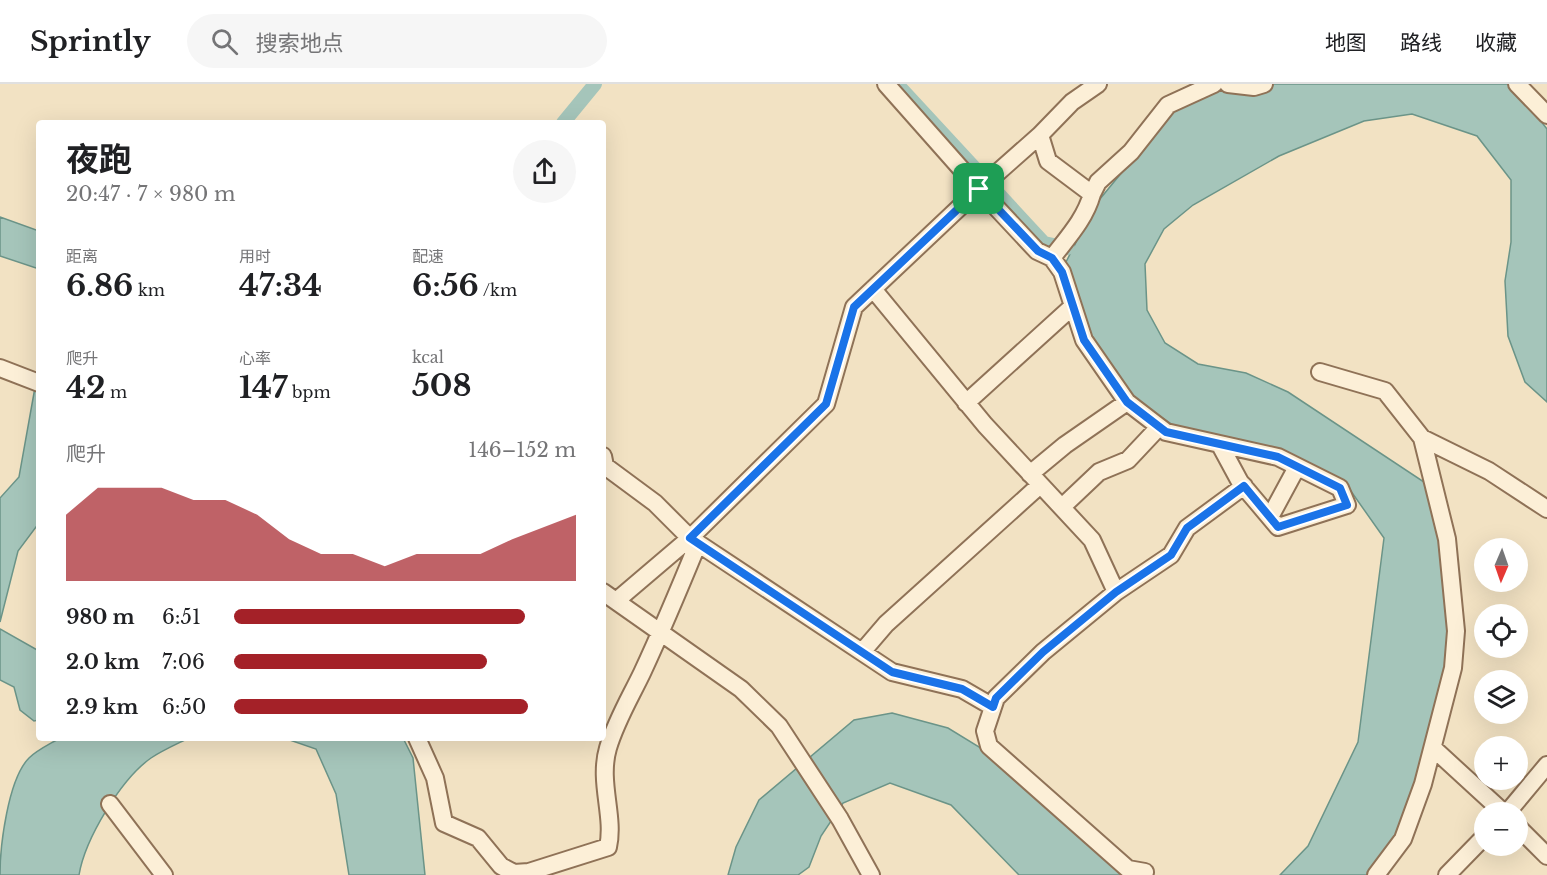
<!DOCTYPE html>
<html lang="zh">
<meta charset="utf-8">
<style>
body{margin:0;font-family:"Libre Baskerville","Noto Sans SC",serif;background:#f6f6f6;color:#202124;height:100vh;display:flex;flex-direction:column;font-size:22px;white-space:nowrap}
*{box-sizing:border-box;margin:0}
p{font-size:20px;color:#757577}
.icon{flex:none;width:33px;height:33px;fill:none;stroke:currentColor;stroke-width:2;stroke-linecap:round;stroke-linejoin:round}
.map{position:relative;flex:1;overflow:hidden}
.side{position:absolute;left:36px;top:36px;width:570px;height:621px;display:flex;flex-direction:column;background:#fff;border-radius:6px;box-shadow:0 6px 24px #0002}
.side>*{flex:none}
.needle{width:39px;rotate:182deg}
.fabs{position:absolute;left:1474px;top:454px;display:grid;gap:12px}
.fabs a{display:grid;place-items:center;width:54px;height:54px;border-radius:50%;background:#fff;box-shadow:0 6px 24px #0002;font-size:30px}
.pin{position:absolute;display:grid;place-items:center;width:51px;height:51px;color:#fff;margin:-26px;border-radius:12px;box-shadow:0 3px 9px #0006}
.round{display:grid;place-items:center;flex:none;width:63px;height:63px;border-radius:32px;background:#f6f6f6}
.head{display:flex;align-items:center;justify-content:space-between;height:102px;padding:0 30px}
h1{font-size:33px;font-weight:700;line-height:45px}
.metrics{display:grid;grid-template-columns:repeat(3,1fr);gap:9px;height:102px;padding:6px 30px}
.metrics div{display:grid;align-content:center}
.metrics b{font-size:30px;font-weight:700}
.metrics small{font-size:16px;font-weight:400}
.metrics p{font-size:16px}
.chart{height:168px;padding:12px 30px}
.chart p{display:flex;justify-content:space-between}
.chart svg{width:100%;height:108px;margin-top:6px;fill:#a42128;opacity:.7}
ul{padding:0 30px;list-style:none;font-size:20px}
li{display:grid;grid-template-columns:96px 72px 1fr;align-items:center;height:45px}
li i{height:15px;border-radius:8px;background:#a42128}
header{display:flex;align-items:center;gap:36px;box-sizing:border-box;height:84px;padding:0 30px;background:#fff;border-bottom:2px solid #e0e0e0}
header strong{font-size:28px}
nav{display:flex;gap:33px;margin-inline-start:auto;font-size:21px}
.search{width:420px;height:54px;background:#f6f6f6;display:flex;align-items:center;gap:15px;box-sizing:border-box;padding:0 21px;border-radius:33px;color:#757577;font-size:22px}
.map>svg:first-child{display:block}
.water{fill:#a5c5ba;stroke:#6b9488;stroke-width:1.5}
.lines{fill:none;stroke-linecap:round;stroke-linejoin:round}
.canal{stroke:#a5c5ba;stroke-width:14}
.minor-casing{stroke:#8f7257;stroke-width:20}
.minor{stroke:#fcefd7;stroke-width:16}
.route-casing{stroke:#fff;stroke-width:12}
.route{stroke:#1a73e8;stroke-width:8}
</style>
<header>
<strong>Sprintly</strong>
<div class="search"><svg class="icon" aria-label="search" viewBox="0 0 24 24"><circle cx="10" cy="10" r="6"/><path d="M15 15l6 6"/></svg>搜索地点</div>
<nav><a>地图</a><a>路线</a><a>收藏</a></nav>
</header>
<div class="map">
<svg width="1547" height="791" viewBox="0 0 1547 791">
<rect width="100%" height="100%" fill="#f2e2c3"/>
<!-- water -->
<path class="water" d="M1272,0H1507L1519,9L1547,45V318L1525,298L1508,252L1505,197L1511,158V96L1477,52L1412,30L1364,37L1279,72L1193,121L1164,145L1145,180L1147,226L1165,259L1198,280L1246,289L1288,308L1427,400L1443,475L1451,559L1407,732L1371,791H1280L1308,762L1358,658L1384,454L1348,403L1183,348L1135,315L1089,253L1066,178L1095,121L1174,25L1213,6L1264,5Z
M0,133L39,147V185L0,172Z
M39,281V439L18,467L0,538V414L19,393Z
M0,545L39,567V636L34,637L20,626L14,603L0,596Z
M892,629L948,644L989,669L1142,791H1019L951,721L890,699L843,719L821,752L809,783L798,791H728L736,763L759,716L854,636Z
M60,654H189C177,660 163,666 151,674C121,695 85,755 79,791H0C0,762 8,695 29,674C37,666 50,660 60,654Z
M284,654H403L413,674L425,791H349L336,710L316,665Z"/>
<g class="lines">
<!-- canal -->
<path class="canal" d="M897,0L1044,159L1068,164
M563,39L595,0"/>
<defs>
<path id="minor" d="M1098,0L1072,18L1040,51L1048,77L1092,110C1085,135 1068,153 1052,174L1062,188L1084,256L1127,318L1166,348L1278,373L1340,404L1347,421L1278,443L1240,398L1220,361
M1228,0L1254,3L1264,0
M1517,0L1547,31
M1040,51L979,105L1037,167L1052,174
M1092,110L1098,98L1131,68L1168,21L1214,0
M873,205L985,341L1092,456L1116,508L1043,568L996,614L985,647L989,662L1128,785L1145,788L1144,791
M0,284L39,299
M1320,288L1385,307L1422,354L1489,387L1547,425
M966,319L1073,222
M603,372L605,382L655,419L690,454L892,588L962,605L993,623
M1030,390L1065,361L1127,318
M1062,423L1099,388L1128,376L1159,343
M1270,433L1297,383
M603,508L741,605L779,642L840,735L871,791
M1116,508L1171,471L1187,444L1244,402
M616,517L690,454L826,320L854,223L979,105L886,0
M862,568L886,540L1040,401
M417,654L435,694L444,739L478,754L501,782L514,789L529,788L608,763C615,732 598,698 608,664C616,637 630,614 642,589C662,546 680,503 698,459
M1433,664L1504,729
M110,720L164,791
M1507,729L1547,681
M1518,743L1547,772
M1376,791L1403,755L1423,700L1453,584L1456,547L1447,455L1422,354
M1447,791L1485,752"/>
</defs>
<!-- minor casing -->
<use href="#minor" class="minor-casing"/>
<!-- minor -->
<use href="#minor" class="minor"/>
</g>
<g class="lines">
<defs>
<path id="route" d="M979,105L1038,167L1052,174L1062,188L1084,256L1127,318L1166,348L1278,373L1340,404L1347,421L1278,443L1244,402L1187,444L1171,471L1116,508L1043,568L996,614L993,623L962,605L892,588L690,454L826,320L854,223Z"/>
</defs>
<!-- route casing -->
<use href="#route" class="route-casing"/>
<!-- route -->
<use href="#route" class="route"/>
</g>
</svg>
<div class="fabs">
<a><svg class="needle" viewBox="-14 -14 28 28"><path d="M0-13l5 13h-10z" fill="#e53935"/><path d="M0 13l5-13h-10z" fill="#757577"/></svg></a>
<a><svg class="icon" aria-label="locate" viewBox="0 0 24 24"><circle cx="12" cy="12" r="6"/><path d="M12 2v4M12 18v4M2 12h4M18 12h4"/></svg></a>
<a><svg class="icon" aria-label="layers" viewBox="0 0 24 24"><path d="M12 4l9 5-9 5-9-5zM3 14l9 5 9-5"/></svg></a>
<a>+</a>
<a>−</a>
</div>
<div class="pin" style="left:979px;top:105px;background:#1e9e55"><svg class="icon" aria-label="arrive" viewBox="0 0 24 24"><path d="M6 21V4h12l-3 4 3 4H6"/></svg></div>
<section class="side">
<div class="head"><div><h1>夜跑</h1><p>20:47 · 7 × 980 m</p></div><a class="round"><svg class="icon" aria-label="share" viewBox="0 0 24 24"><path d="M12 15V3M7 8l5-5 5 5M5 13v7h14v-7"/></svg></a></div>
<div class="metrics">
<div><p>距离</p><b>6.86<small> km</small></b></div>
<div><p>用时</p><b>47:34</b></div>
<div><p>配速</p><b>6:56<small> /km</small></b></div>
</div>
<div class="metrics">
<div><p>爬升</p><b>42<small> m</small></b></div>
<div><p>心率</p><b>147<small> bpm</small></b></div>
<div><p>kcal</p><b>508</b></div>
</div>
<div class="chart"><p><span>爬升</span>146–152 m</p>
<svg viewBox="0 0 160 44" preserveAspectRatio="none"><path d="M0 44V17L10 6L20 6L30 6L40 11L50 11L60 17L70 27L80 33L90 33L100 38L110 33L120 33L130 33L140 27L150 22L160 17V44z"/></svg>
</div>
<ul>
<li><b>980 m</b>6:51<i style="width:85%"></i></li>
<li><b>2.0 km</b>7:06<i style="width:74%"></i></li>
<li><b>2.9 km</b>6:50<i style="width:86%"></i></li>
</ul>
</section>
</div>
